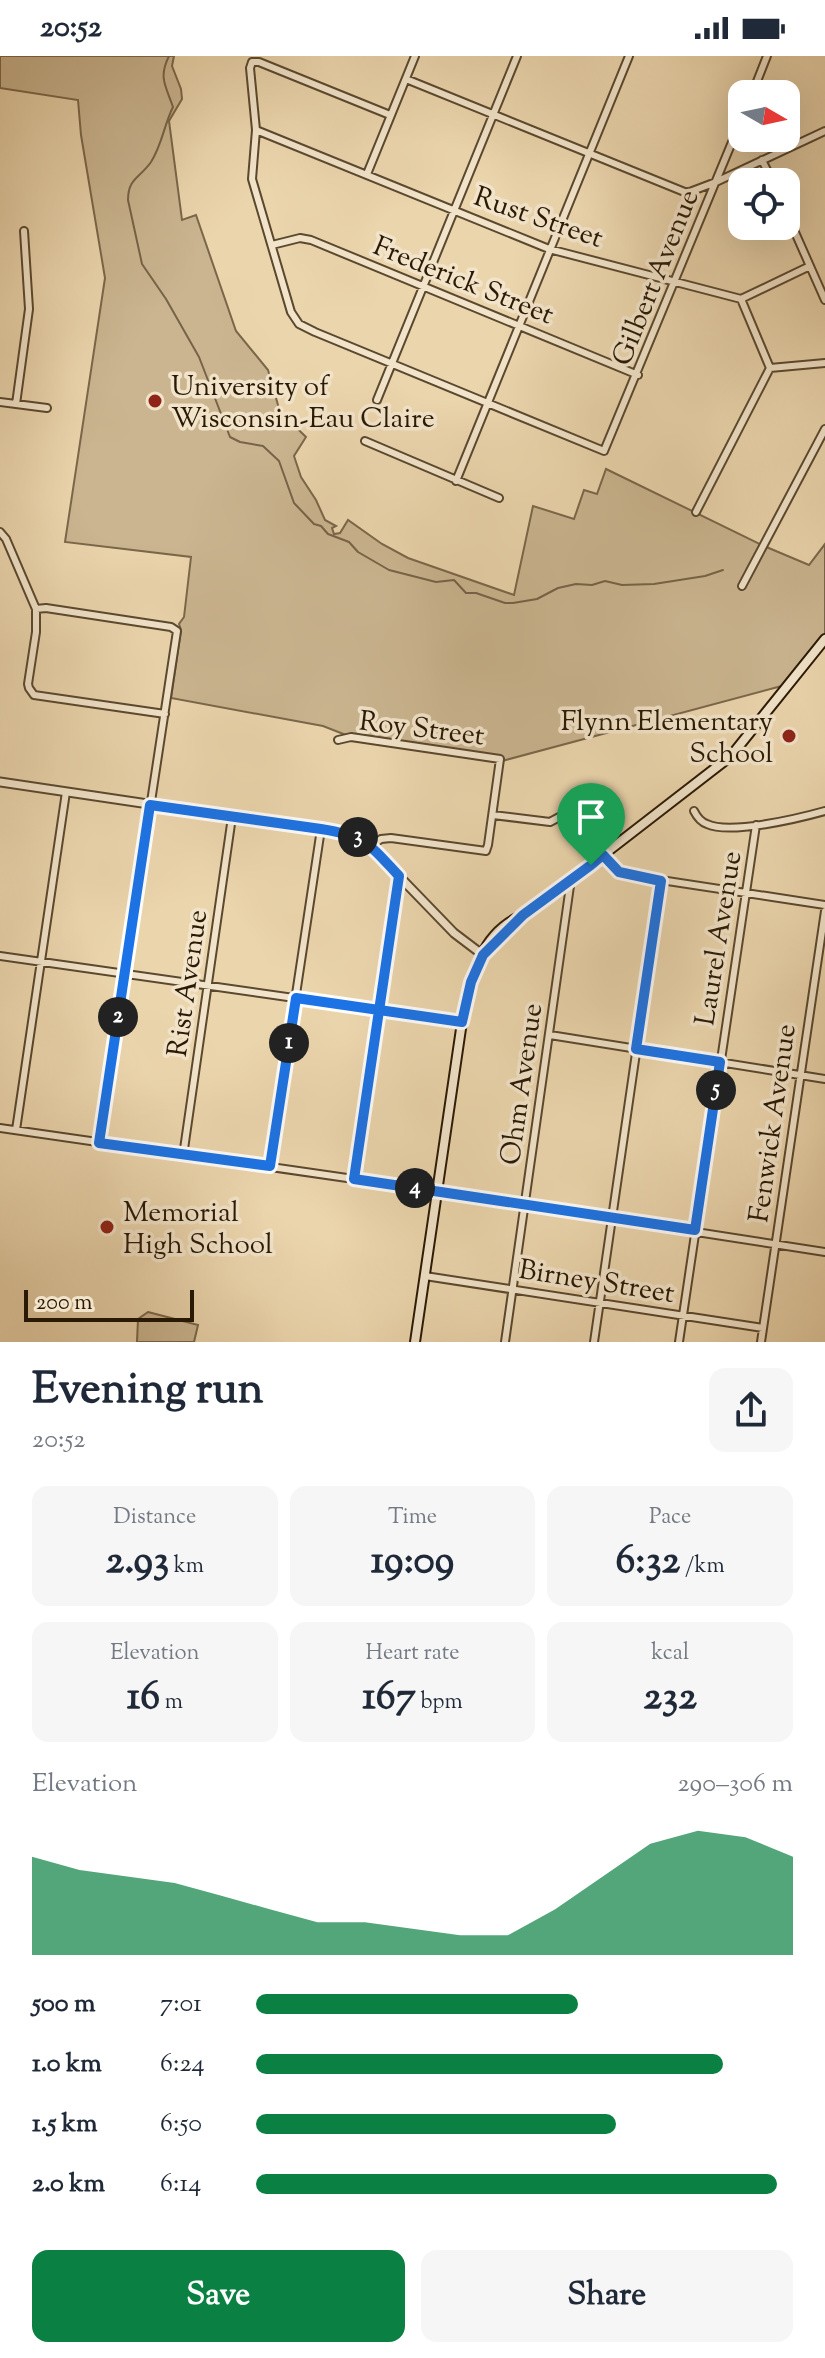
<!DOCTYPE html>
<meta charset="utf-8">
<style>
body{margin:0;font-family:"Sorts Mill Goudy",serif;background:#f6f6f7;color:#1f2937;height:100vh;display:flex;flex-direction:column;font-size:30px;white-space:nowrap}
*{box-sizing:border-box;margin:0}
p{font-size:26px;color:#747a83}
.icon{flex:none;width:44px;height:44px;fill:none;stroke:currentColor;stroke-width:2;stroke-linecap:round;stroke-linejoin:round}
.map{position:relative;height:1286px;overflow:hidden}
.sheet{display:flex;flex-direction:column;background:#fff;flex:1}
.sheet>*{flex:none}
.needle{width:52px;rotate:99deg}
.fabs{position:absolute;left:728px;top:24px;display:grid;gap:16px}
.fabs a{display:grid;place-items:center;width:72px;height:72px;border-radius:16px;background:#fff;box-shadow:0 8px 32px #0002;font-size:40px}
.scale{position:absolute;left:24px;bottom:20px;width:170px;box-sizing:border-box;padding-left:8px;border:4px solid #2a1905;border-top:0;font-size:22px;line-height:28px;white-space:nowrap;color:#2a1905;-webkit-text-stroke:6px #f2e4ca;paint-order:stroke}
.pin{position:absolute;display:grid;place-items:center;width:68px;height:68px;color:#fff;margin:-82px -34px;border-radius:50% 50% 50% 0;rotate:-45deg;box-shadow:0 0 8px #0007}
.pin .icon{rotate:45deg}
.km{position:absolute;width:40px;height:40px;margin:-20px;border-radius:50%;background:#222;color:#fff;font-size:22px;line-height:40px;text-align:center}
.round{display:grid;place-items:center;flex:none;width:84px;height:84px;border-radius:16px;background:#f6f6f7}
.headline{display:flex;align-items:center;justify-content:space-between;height:136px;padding:0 32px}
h1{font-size:44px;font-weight:700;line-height:60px}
.metrics{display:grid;grid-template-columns:repeat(3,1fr);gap:12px;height:136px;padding:8px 32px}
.metrics div{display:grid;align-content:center;border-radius:16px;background:#f6f6f7;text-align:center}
.metrics b{font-size:40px;font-weight:700}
.metrics small{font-size:22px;font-weight:400}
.metrics p{font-size:22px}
.chart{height:224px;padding:16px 32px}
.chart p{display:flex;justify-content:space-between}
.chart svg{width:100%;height:144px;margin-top:8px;fill:#0b8043;opacity:.7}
.action{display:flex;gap:16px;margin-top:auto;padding:16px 32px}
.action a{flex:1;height:92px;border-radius:16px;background:#0b8043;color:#fff;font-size:32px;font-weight:700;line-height:92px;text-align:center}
.action a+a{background:#f6f6f7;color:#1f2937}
ul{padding:0 32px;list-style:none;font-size:26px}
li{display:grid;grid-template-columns:128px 96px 1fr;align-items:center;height:60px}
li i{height:20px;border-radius:10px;background:#0b8043}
.status{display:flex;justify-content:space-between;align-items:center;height:56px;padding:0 40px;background:#fff;direction:ltr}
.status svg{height:22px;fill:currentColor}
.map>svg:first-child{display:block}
.green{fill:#cab590;stroke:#7a674a;stroke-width:2}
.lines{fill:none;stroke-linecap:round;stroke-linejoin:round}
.stream{stroke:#766348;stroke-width:2}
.minor-casing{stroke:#5a482f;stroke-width:10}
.tertiary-casing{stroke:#5a482f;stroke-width:11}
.secondary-casing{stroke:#2a1905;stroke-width:12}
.minor{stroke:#f2e4ca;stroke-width:6}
.tertiary{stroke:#f2e4ca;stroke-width:7}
.secondary{stroke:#f2e4ca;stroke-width:8}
.route-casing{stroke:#fff;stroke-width:16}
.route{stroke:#1a73e8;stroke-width:10}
.poi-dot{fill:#8f2418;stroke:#f2e4ca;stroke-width:3}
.labels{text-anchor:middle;stroke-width:7;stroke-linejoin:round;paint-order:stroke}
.street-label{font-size:28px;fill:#2a1905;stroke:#f2e4ca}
.poi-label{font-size:28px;fill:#2a1905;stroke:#f2e4ca;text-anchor:start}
</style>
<div class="status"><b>20:52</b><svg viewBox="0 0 49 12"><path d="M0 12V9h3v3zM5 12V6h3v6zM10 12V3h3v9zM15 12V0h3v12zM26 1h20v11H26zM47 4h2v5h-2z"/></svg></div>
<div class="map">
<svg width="825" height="1286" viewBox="0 0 825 1286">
<rect width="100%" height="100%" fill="#ebd5ad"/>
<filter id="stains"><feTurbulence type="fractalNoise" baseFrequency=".0025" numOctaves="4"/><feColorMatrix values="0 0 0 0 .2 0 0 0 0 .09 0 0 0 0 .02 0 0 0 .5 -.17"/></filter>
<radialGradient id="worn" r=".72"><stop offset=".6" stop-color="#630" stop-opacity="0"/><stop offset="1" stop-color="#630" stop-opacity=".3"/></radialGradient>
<!-- green -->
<path class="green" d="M0,0H174L172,10L181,33L182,43L169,65L182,164L196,159L236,275L268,314L280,356L306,381L294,400L301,421L316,444L325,464L336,470L332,472L334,478L340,477L348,464L382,488L408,502L514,539L533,450L574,463L584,434L597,438L606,413L764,490L809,509L825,488V583L789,628L502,705L351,681L323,670L171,642L181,574L179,568L184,561L191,501L65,486L105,222L81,79L78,44L0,32Z
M148,1256L198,1269L194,1286H137L138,1263Z"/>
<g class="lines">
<!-- stream -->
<path class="stream" d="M169,0C158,22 166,30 173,51C164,69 162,89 151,106C140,122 128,122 128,144L142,208L166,243L199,301L230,381L240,386L263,390L279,405L294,447L314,468L321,470L328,478L349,486L358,496L389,514L436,526L454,524L466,537H476L505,547H513L537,543L558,532L576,528L592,529L605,525L622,529L654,528L705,520L723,514"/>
<defs>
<path id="minor" d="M406,23L687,137L716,126L825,75
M752,38L767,0
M390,59L259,6H252L250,12L256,74L252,123L291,256L299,268L315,276L604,395L742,62
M256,74L549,193L741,243L810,210
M762,104L773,126
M367,118L415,0
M786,156L825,244
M272,189L300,182L311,184L638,319
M770,312L825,307
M377,344L517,0
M0,346L47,352
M16,348L29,253L24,175
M365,385L499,442
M456,425L629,0
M696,456L770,312L741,243
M0,476L6,483L36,553L46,552L171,571L177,575L99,1087
M742,530L825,373
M36,553V576L28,628L29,632L34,639L165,658
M338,684L351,681L500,703L488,789L486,795L391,782L381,783L371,790
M694,755C697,761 701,766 707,768C730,779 800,762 825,755
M493,759L550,766L563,759L573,747
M603,799L612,810L628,819L825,849
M0,900L462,966
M550,979L825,1023
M0,1072L354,1123L825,1196
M16,1074L66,736
M183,1100L232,761
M270,1110L321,773
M354,1123L399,820
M425,1220L763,1272
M505,1286L571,823
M594,1286L661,825
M679,1286L756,769
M761,1286L825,855"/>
<path id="tertiary" d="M0,726L350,778L365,785L454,877L483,899"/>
<path id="secondary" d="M483,899L523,859L603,799L731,700L825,583
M415,1286L462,966C471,926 478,880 519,861"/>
</defs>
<!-- minor casing -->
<use href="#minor" class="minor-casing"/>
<!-- tertiary casing -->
<use href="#tertiary" class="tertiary-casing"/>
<!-- secondary casing -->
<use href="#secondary" class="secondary-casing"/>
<!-- minor -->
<use href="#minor" class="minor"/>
<!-- tertiary -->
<use href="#tertiary" class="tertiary"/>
<!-- secondary -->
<use href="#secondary" class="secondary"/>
</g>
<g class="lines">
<defs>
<path id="route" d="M591,809L523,859L483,899L471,926L462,966C407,958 351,950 296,942L270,1110L99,1087L150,749L321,773C366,780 369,788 399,820L354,1123L695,1174L720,1006L636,993L661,825L619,816L603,799L591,809"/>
</defs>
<!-- route casing -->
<use href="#route" class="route-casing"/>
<!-- route -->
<use href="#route" class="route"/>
</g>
<!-- markers -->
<g class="poi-dot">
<circle cx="155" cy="345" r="8"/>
<circle cx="789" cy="680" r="8"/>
<circle cx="107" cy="1171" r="8"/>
</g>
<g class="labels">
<!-- street labels -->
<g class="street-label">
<text transform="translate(539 160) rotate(19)" y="10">Rust Street</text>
<text transform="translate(654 221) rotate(-68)" y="10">Gilbert Avenue</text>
<text transform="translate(464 223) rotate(22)" y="10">Frederick Street</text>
<text transform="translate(422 671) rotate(7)" y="10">Roy Street</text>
<text transform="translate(717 882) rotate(-81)" y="10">Laurel Avenue</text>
<text transform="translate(186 927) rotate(-82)" y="10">Rist Avenue</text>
<text transform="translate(520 1028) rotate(-82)" y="10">Ohm Avenue</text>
<text transform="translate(771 1067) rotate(-82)" y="10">Fenwick Avenue</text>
<text transform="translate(597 1224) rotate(9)" y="10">Birney Street</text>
</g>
<!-- poi labels -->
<g class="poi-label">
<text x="171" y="339">University of<tspan x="171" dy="32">Wisconsin-Eau Claire</tspan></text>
<text x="773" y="674" text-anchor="end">Flynn Elementary<tspan x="773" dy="32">School</tspan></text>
<text x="123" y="1165">Memorial<tspan x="123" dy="32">High School</tspan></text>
</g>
</g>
<rect width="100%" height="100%" filter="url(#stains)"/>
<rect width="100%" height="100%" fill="url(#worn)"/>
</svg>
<div class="fabs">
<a><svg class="needle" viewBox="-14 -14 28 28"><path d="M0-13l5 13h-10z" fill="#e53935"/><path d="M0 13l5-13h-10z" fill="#747a83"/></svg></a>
<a><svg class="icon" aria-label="locate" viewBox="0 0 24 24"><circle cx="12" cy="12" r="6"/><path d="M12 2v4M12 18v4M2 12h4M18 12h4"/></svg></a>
</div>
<div class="scale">200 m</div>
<div class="pin" style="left:591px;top:809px;background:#1e9e55"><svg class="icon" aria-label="arrive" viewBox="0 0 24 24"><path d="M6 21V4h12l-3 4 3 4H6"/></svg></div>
<b class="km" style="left:289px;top:987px">1</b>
<b class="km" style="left:118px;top:961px">2</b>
<b class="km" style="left:358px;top:781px">3</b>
<b class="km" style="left:415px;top:1132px">4</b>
<b class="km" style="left:716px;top:1034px">5</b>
</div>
<section class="sheet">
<div class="headline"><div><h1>Evening run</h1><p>20:52</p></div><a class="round"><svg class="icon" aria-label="share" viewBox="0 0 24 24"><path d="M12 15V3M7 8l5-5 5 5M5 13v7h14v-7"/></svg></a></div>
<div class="metrics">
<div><p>Distance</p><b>2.93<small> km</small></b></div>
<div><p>Time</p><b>19:09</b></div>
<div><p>Pace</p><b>6:32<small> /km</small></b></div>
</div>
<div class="metrics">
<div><p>Elevation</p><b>16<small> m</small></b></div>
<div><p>Heart rate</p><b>167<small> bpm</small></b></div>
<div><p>kcal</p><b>232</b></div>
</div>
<div class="chart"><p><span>Elevation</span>290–306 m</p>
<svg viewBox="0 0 160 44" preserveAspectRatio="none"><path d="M0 44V14L10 18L20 20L30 22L40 26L50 30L60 34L70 34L80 36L90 38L100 38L110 30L120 20L130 10L140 6L150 8L160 14V44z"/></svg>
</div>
<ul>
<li><b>500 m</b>7:01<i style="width:60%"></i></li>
<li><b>1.0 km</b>6:24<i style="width:87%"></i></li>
<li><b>1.5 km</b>6:50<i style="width:67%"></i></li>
<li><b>2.0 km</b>6:14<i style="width:97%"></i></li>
</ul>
<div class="action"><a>Save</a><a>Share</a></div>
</section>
